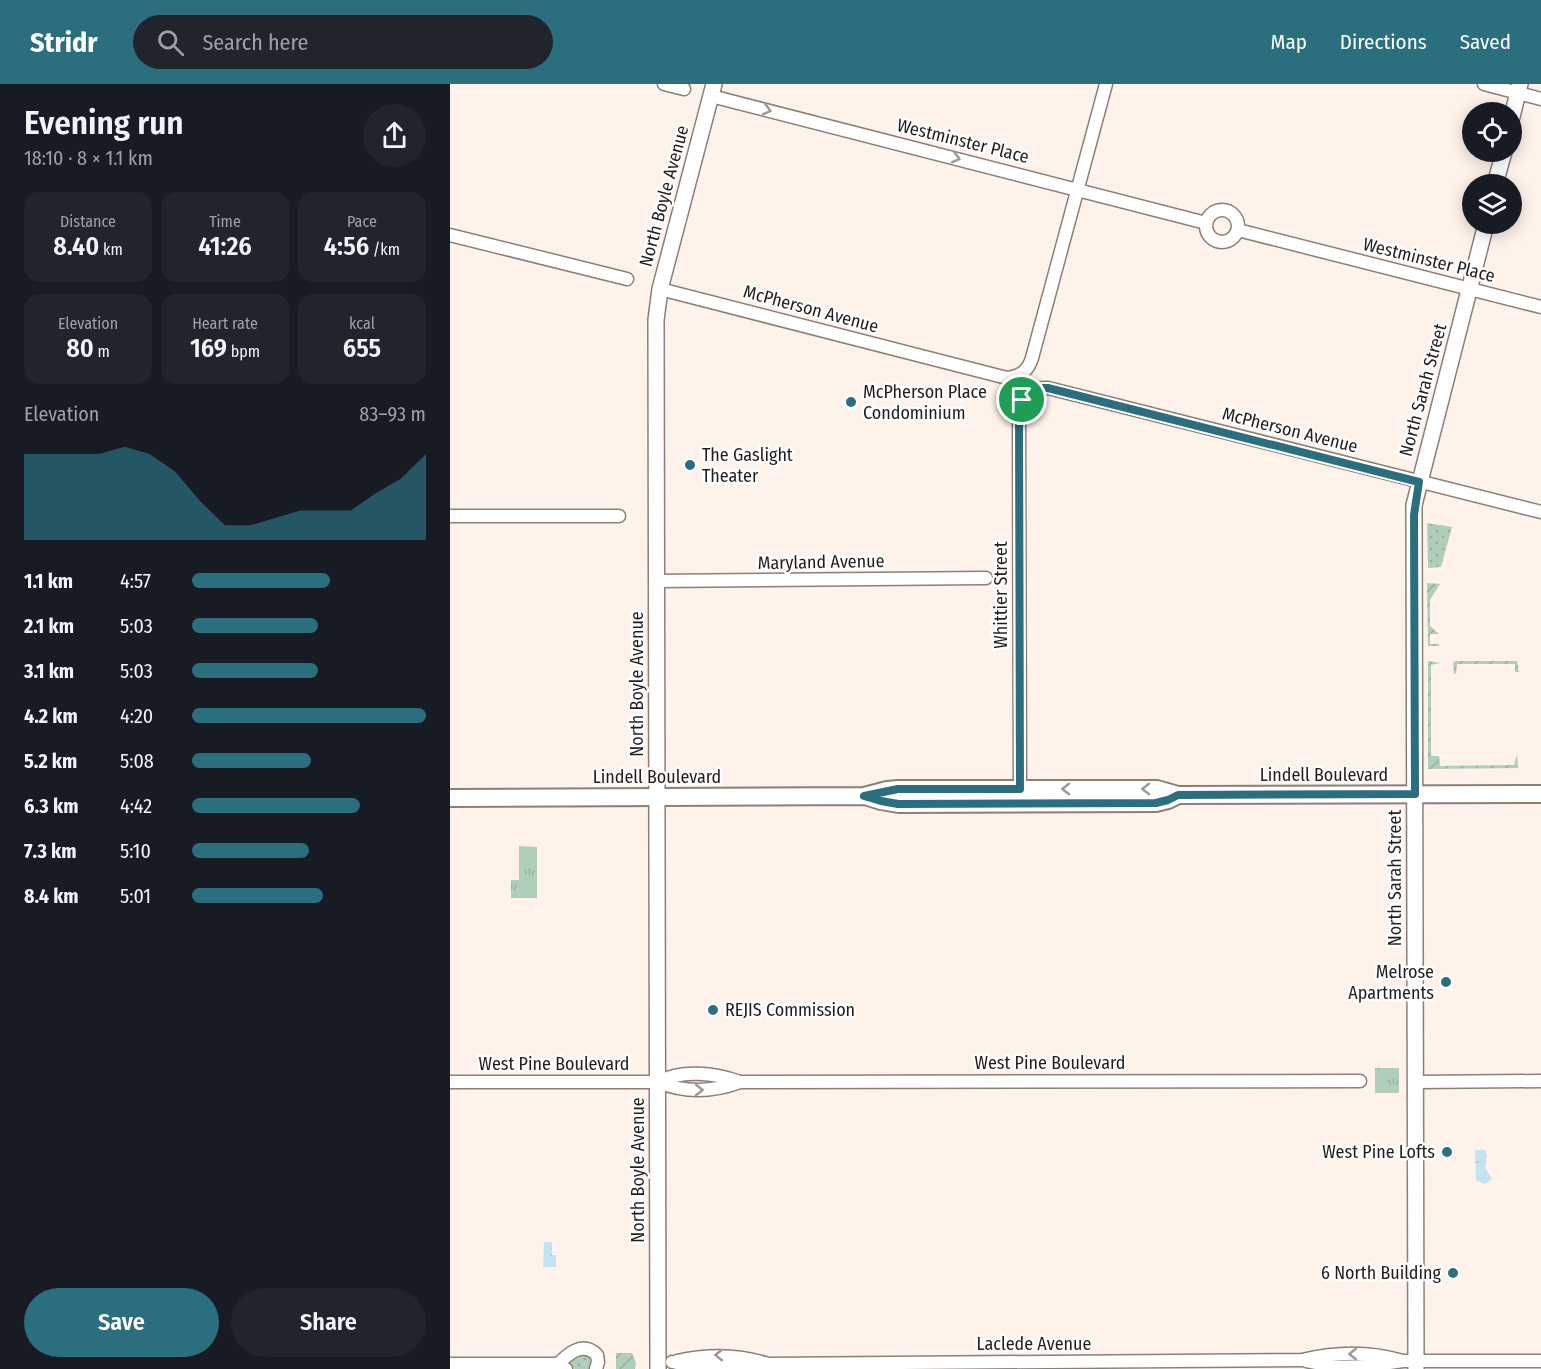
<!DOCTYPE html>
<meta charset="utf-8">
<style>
body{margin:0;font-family:"Fira Sans Condensed",sans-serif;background:#20242c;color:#f1f3f6;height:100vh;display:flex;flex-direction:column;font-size:22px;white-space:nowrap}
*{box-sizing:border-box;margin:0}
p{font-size:20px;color:#9ea1a6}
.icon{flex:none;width:33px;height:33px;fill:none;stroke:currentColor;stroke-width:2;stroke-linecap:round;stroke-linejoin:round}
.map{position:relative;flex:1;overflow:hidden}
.drawer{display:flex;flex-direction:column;background:#171b24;width:450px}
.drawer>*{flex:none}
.buttons{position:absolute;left:1012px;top:18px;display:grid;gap:12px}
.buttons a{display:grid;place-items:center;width:60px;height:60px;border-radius:50%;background:#171b24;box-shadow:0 3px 15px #0003;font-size:30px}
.pin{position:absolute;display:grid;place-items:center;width:51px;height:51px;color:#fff;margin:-26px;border:3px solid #fff;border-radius:50%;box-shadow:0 2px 6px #0007}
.round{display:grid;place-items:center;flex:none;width:63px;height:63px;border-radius:32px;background:#20242c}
.headline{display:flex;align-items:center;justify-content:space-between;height:102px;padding:0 24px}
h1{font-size:33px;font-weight:600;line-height:45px}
.figures{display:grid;grid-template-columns:repeat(3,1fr);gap:9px;height:102px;padding:6px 24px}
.figures div{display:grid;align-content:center;border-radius:15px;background:#20242c;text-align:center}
.figures b{font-size:26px;font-weight:600}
.figures small{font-size:16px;font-weight:400}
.figures p{font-size:16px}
.chart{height:168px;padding:12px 24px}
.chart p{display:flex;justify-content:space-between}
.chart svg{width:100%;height:108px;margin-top:6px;fill:#2b6f7f;opacity:.7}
.action{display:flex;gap:12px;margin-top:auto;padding:12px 24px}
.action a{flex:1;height:69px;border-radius:36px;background:#2b6f7f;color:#fff;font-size:24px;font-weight:600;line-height:69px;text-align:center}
.action a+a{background:#20242c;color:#f1f3f6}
ul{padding:0 24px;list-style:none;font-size:20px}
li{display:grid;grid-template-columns:96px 72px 1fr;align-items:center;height:45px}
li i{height:15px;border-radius:8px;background:#2b6f7f}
header{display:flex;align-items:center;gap:36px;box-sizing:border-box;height:84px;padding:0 30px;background:#2b6f7f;color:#fff}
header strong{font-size:28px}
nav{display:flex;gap:33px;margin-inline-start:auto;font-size:21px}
.search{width:420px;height:54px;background:#20242c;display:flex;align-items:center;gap:15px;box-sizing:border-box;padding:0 21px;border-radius:33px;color:#9ea1a6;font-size:22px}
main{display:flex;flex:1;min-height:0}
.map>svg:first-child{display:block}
.grass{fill:url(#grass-dots)}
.park{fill:url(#park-tufts)}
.garden{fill:url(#garden-furrows)}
.water{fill:url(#water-ripples)}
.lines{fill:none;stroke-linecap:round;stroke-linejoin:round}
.minor-casing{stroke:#8c7f76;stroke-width:15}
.tertiary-casing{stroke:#8c7f76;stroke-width:18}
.secondary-casing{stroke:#8c7f76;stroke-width:20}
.minor{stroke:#fff;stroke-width:12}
.tertiary{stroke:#fff;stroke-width:15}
.secondary{stroke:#fff;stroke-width:16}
.oneway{stroke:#9c9998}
.route-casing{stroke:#fff;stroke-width:12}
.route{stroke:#2b6f7f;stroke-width:8}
.poi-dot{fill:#2b6f7f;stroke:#fff;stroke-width:2}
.labels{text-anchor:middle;stroke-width:5;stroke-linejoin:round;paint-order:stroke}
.street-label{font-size:18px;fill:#231d1a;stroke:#fff}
.poi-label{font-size:18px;fill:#231d1a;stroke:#fff;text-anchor:start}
</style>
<header>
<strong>Stridr</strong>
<div class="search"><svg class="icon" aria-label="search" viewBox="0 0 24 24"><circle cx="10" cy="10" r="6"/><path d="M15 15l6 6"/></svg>Search here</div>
<nav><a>Map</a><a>Directions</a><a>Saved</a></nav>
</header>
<main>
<section class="drawer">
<div class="headline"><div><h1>Evening run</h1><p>18:10 · 8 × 1.1 km</p></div><a class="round"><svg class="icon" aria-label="share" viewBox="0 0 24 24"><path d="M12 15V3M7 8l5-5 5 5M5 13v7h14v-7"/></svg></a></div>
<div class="figures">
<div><p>Distance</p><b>8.40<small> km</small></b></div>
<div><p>Time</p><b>41:26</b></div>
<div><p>Pace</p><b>4:56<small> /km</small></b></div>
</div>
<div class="figures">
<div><p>Elevation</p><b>80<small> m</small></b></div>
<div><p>Heart rate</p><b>169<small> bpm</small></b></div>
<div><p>kcal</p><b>655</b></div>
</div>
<div class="chart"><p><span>Elevation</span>83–93 m</p>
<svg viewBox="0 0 160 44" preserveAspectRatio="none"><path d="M0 44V9L10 9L20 9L30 9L40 6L50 9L60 16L70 28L80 38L90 38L100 35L110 32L120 32L130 32L140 25L150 19L160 9V44z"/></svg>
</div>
<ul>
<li><b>1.1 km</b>4:57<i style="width:59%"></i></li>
<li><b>2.1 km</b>5:03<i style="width:54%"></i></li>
<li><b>3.1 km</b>5:03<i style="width:54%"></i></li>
<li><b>4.2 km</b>4:20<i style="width:100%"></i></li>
<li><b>5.2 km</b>5:08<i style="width:51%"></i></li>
<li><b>6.3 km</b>4:42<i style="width:72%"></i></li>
<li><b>7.3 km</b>5:10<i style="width:50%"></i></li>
<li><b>8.4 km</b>5:01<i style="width:56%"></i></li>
</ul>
<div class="action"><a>Save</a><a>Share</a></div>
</section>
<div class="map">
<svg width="1091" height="1285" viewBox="0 0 1091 1285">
<defs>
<pattern id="grass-dots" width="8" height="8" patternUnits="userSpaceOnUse" patternTransform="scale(1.5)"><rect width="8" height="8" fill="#b1ceba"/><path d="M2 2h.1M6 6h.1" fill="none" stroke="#98b09f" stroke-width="1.8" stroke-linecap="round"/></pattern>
<pattern id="park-tufts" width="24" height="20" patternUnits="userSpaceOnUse" patternTransform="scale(1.5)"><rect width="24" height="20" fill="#b1ceba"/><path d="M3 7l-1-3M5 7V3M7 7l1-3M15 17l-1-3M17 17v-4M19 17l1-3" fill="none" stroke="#98b09f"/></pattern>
<pattern id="garden-furrows" width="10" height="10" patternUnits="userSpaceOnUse" patternTransform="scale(1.5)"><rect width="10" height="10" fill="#b1ceba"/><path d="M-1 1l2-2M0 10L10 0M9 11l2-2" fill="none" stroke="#98b09f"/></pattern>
<pattern id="water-ripples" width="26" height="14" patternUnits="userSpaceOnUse" patternTransform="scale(1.5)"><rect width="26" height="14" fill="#c2e3f4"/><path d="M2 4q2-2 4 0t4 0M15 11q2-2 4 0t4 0" fill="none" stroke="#a6c2d1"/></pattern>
</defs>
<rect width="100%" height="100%" fill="#fef2ea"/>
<!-- grass -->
<path class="grass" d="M977,439L1002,443L991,483L978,484Z
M133,1268L143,1273V1277L140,1285H125L121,1283L119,1277Z"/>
<!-- park -->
<path class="park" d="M69,762L87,763V814H61V796H69Z
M925,984H949V1009H925Z"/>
<!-- garden -->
<path class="garden" d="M977,499L990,500L980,516V542L989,550H980V560H989V562H978Z
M978,577L990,579L981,581V672H989L990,682L1064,681L1067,671L1068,684L978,685Z
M1005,577H1067L1069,588H1065V580H1007L1006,589L1004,590L1003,579Z
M166,1269H182L186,1279L185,1285H166Z"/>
<!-- water -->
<path class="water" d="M1025,1066H1035L1037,1072L1035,1084L1042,1095L1035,1100L1026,1096Z
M94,1158H102V1171H106V1183H93Z"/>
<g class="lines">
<defs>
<path id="minor" d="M214,0L234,5
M1034,0L1091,15
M261,12L756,139
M756 142a16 16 0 1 1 32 0a16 16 0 1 1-32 0Z
M788,146L1091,223
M0,151L177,195
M210,205L557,294C571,292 578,287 582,274L656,0
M0,432H169
M206,497L536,494
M570,711L569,330C571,313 580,303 598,304L1091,428
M0,998H208C235,1009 263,1008 290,998
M208,998C232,985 265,989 290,998L910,997
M965,998L1091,997
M227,1277C258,1270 285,1270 315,1279
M856,1277L886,1283L920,1282L953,1277H1091
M222,1278C254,1285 284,1285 317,1280L852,1276C887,1268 918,1267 953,1277
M0,1280H108L116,1285
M108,1280C119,1269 133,1257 147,1271L148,1278L146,1285"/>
<path id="tertiary" d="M1062,33L1070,0
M1045,100L1054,68
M208,1285L206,236L210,205L264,0
M966,1285L964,421L1036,140"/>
<path id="secondary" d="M415,712L431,717L449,720L706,719L718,716L728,711
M0,714L414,712L437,706L448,705H707L728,711L1091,710"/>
</defs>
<!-- minor casing -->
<use href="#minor" class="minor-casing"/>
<!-- tertiary casing -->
<use href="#tertiary" class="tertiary-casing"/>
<!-- secondary casing -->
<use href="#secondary" class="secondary-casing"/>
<!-- minor -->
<use href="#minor" class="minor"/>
<!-- tertiary -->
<use href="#tertiary" class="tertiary"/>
<!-- secondary -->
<use href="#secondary" class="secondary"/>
</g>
<!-- one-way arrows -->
<defs><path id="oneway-chevron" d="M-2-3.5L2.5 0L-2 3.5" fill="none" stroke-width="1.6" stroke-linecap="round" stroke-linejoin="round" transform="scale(1.5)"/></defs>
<g class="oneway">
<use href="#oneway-chevron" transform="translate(317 26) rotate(14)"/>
<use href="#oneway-chevron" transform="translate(506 74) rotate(14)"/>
<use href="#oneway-chevron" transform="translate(616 705) rotate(180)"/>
<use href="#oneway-chevron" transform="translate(696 705) rotate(180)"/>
<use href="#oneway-chevron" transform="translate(249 1006)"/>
<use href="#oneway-chevron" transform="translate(903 1270) rotate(180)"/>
<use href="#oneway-chevron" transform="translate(269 1271) rotate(180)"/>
</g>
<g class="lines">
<defs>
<path id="route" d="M590,304H598L969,398L964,431L965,710L728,711L718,716L706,719L448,720L431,717L414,712L448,705H570L569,330C571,315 576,308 590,304Z"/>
</defs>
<!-- route casing -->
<use href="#route" class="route-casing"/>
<!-- route -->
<use href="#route" class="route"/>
</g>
<!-- markers -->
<g class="poi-dot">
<circle cx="401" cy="318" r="6"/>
<circle cx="240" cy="381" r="6"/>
<circle cx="996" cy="898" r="6"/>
<circle cx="263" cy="926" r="6"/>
<circle cx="997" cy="1068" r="6"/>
<circle cx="1003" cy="1189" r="6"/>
</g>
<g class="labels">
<!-- street labels -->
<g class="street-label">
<text transform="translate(513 57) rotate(14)" y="6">Westminster Place</text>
<text transform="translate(214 112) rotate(-75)" y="6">North Boyle Avenue</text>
<text transform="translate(979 176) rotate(14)" y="6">Westminster Place</text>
<text transform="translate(361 225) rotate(15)" y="6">McPherson Avenue</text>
<text transform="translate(973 306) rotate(-75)" y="6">North Sarah Street</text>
<text transform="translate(840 346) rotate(14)" y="6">McPherson Avenue</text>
<text transform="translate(371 478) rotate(-1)" y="6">Maryland Avenue</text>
<text transform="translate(551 511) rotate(-90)" y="6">Whittier Street</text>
<text transform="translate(187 600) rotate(-90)" y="6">North Boyle Avenue</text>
<text x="874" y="697">Lindell Boulevard</text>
<text x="207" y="699">Lindell Boulevard</text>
<text transform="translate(945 794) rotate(-90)" y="6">North Sarah Street</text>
<text x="600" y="985">West Pine Boulevard</text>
<text x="104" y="986">West Pine Boulevard</text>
<text transform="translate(188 1086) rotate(-90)" y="6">North Boyle Avenue</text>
<text x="584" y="1266">Laclede Avenue</text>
</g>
<!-- poi labels -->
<g class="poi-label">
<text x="413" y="314">McPherson Place<tspan x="413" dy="21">Condominium</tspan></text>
<text x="252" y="377">The Gaslight<tspan x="252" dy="21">Theater</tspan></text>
<text x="984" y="894" text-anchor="end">Melrose<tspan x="984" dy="21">Apartments</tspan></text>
<text x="275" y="932">REJIS Commission</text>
<text x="985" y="1074" text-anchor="end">West Pine Lofts</text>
<text x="991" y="1195" text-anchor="end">6 North Building</text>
</g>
</g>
</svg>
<div class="buttons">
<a><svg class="icon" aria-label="locate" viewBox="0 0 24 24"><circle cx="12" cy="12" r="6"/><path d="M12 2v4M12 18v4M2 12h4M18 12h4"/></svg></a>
<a><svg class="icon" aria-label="layers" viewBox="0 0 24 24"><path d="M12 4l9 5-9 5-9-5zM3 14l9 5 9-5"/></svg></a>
</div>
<div class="pin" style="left:572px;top:316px;background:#1e9e55"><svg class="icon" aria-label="arrive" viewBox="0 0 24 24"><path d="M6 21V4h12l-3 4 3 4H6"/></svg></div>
</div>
</main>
